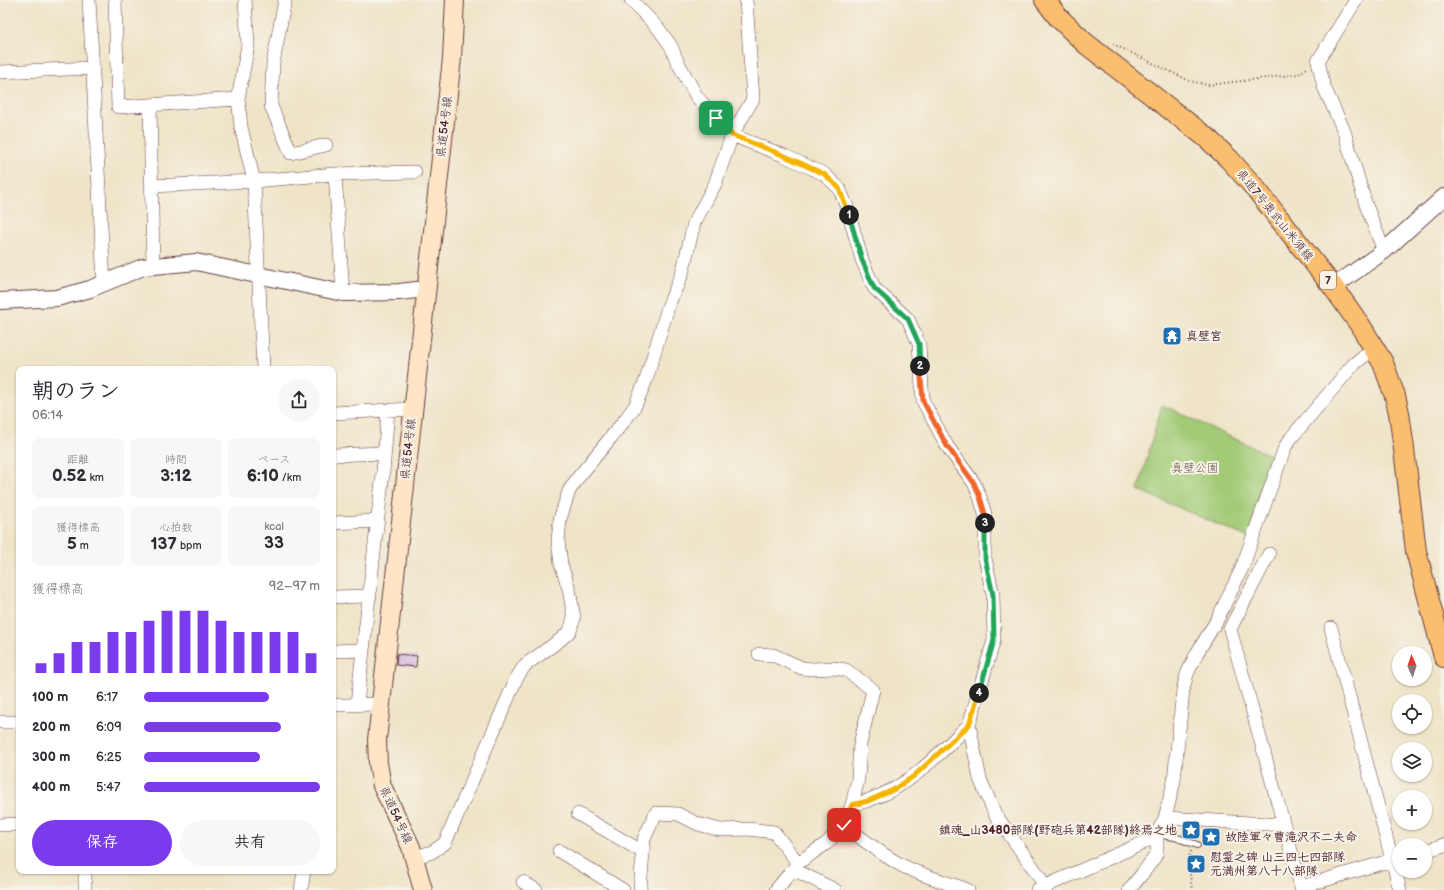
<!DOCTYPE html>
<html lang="ja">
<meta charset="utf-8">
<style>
body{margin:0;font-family:"Balsamiq Sans","Klee One",sans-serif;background:#f7f7f7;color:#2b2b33;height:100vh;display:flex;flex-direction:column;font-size:15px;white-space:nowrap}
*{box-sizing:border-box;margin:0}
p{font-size:13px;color:#7c7c81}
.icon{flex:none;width:22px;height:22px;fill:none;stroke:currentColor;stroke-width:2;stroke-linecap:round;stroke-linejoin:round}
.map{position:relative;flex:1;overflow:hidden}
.drawer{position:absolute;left:16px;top:366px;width:320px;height:508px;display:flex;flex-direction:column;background:#fff;border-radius:8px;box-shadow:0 1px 3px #0004}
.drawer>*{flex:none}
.needle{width:26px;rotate:357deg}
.buttons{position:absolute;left:1392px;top:646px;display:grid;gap:8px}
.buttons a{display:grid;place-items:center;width:40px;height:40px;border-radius:50%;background:#fff;box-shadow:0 1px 3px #0004;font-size:20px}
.pin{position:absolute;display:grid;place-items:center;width:34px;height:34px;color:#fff;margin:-17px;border-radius:8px;box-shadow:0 2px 6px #0006}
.km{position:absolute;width:20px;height:20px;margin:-10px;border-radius:50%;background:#222;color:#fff;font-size:11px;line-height:20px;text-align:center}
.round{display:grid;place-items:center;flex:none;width:42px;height:42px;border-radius:21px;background:#f7f7f7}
.headline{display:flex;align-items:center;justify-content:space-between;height:68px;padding:0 16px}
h1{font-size:22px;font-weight:700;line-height:30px}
.metrics{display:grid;grid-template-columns:repeat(3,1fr);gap:6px;height:68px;padding:4px 16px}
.metrics div{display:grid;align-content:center;border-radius:8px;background:#f7f7f7;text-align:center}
.metrics b{font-size:17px;font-weight:700}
.metrics small{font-size:11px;font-weight:400}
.metrics p{font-size:11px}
.chart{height:112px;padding:8px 16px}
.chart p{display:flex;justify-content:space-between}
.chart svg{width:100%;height:72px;margin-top:4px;stroke:#7c3aed;stroke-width:6}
.primary-button{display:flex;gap:8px;margin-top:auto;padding:8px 16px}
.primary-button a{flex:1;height:46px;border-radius:24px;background:#7c3aed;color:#fff;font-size:16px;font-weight:700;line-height:46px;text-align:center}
.primary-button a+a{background:#f7f7f7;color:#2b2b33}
ul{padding:0 16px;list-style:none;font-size:13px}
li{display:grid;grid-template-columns:64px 48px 1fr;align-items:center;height:30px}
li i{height:10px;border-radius:5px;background:#7c3aed}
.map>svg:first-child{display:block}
.green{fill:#a2cb77;stroke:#767551}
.building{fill:#d3b5db}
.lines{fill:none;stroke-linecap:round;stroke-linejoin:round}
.service-casing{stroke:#633d43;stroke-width:8}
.minor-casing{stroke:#633d43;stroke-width:14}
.tertiary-casing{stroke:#633d43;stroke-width:18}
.secondary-casing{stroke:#633d43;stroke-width:20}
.primary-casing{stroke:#633d43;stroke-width:22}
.path{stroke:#633d43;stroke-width:2;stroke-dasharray:1 3;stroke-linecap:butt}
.service{stroke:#fff;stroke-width:6}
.minor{stroke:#fff;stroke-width:13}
.tertiary{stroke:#fff;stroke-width:16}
.secondary{stroke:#fde5c5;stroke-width:18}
.primary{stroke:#fbbd6e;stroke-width:20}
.split-1-casing{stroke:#fff;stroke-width:8}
.split-2-casing{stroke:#fff;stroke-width:8}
.split-3-casing{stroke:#fff;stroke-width:8}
.split-4-casing{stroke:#fff;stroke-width:8}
.split-5-casing{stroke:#fff;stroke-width:8}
.split-1{stroke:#f5b400;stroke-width:5}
.split-2{stroke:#22a559;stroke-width:5}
.split-3{stroke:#f0652b;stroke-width:5}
.split-4{stroke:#22a559;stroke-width:5}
.split-5{stroke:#f5b400;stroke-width:5}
.labels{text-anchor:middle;stroke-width:4;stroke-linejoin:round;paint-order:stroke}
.shield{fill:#f7f3e8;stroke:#7e5f64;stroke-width:1}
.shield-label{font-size:11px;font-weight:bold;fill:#4a1f2b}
.street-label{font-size:12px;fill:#4a1f2b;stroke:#f7f3e8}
.poi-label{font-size:12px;font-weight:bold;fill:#4a1f2b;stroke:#f7f3e8;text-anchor:start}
.park-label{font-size:12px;fill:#645342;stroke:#f7f3e8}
</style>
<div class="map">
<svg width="1444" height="890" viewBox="0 0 1444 890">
<rect width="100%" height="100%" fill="#f7f3e8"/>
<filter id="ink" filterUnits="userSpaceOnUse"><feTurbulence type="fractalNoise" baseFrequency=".025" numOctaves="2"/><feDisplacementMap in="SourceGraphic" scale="8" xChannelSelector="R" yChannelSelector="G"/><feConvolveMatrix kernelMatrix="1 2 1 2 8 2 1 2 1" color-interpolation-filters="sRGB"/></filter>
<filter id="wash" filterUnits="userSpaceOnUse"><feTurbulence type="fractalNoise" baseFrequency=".012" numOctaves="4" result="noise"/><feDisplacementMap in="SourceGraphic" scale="16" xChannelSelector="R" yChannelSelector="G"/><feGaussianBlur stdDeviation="0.9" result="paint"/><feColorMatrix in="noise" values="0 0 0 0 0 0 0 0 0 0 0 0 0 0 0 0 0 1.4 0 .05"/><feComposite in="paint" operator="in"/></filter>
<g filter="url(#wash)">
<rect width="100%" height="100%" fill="#efe4c8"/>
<!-- green -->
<path class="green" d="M1162,405L1272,456L1249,538L1138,490Z"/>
<g id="blocks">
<!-- building -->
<path class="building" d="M397,654L417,656L416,667L396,665Z"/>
</g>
</g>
<g filter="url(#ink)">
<use href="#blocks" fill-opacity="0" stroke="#633d43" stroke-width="1"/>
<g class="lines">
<defs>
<path id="service" d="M1157,834L1175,837L1197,845"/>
<path id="minor" d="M89,0L104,283
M115,0L118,107L238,99
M245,0L248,45L238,99L241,127L254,181L335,174L415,172
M285,0L273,63L271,106L291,153L326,145
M631,0L658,28L671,46L677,61L697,97L732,135L785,156L824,174L839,188L847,207L862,260L874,288L908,319L919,344L923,401L947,446L974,483L980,497L985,514V558L993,595L994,640L969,725L980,779L995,814L1039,876L1046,890
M1356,0L1318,61L1324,87L1344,131L1366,205L1384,251
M0,72L92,68
M150,105L153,266
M335,174L343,293
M152,186L254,181L263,369
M333,413L413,409
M333,455L384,453
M333,523L377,521
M1269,554L1230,629L1301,887V890
M333,597L370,596
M1331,628L1400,890
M333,651L363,650
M759,654L773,655L802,668L813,669L834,668L846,670L873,690L860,744L858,779L852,805
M357,704L383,472L388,410
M333,705L381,704
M0,722H19
M578,814L643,852
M1165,818L1284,825
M0,825L19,824
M844,825C862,839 881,854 901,865C922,876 946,882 968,890
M559,851L623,890
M1425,851L1444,845
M415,857L432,852L445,843L516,679L525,665L560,640L570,631L574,618L569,589L561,564L558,541L560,519L569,491L577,479L625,420L635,406L646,380L669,304L682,274L694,223L715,184L732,135L753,99L746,0
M793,869L835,890
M85,871V890
M523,882L536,890
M1301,887L1399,858
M301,890L304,871
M640,890L644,839L656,813L678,814L698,824L720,830L748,829L774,832L798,863L827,843L844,825L852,805C905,793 931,761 969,725
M776,890L798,863
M1037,890L1143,843L1157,834
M1129,890L1142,874L1154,858L1157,852V834L1165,818L1174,781L1183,690L1187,674L1197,653L1217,620L1242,568L1285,447L1291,438L1353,365L1365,355L1376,352"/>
<path id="tertiary" d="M1333,287L1384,251L1444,197
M0,301L57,298L90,289L143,267L196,262L343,293L399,292L426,289"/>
<path id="secondary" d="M423,890L411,847L382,786L378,763L377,740L452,58L455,0"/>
<path id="primary" d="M1045,0L1058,17L1085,43L1207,138L1229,159L1255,188L1333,287L1360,325L1383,363L1395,396L1399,413L1404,449L1416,551L1444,657"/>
</defs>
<!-- service casing -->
<use href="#service" class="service-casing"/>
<!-- minor casing -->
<use href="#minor" class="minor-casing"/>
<!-- tertiary casing -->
<use href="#tertiary" class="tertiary-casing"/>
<!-- secondary casing -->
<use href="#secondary" class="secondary-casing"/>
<!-- primary casing -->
<use href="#primary" class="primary-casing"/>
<!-- path -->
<path class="path" d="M1113,44L1190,81L1208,85L1299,74L1307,68
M1191,851L1188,860L1192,890"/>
<!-- service -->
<use href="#service" class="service"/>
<!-- minor -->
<use href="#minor" class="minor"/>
<!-- tertiary -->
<use href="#tertiary" class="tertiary"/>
<!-- secondary -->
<use href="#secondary" class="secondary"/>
<!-- primary -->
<use href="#primary" class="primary"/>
</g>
</g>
<g class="lines" filter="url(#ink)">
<defs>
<path id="split-1" d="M716,118L732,135L785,156L824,174L839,188L849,215"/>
<path id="split-2" d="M849,215L862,260L874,288L908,319L919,344L920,366"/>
<path id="split-3" d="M920,366L923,401L947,446L974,483L980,497L985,514V523"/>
<path id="split-4" d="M979,693L994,640L993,595L985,558V523"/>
<path id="split-5" d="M844,825L852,805L868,801L893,790L914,776L969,725L979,693"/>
</defs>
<!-- split-1 casing -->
<use href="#split-1" class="split-1-casing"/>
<!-- split-2 casing -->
<use href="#split-2" class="split-2-casing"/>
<!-- split-3 casing -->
<use href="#split-3" class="split-3-casing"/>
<!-- split-4 casing -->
<use href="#split-4" class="split-4-casing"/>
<!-- split-5 casing -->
<use href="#split-5" class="split-5-casing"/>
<!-- split-1 -->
<use href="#split-1" class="split-1"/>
<!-- split-2 -->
<use href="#split-2" class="split-2"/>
<!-- split-3 -->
<use href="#split-3" class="split-3"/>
<!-- split-4 -->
<use href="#split-4" class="split-4"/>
<!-- split-5 -->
<use href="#split-5" class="split-5"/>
</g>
<!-- icons -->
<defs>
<symbol id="temple-square" viewBox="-11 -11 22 22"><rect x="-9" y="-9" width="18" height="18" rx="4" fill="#1f6fb2" stroke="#f7f3e8"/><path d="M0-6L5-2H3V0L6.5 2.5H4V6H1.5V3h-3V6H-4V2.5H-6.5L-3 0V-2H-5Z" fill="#fff"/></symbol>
<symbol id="sight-square" viewBox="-11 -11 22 22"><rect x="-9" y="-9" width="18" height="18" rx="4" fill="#1f6fb2" stroke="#f7f3e8"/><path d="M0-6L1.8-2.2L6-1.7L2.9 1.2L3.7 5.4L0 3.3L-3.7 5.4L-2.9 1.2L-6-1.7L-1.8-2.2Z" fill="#fff"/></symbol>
</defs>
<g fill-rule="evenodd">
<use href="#temple-square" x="1161" y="325" width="22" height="22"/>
<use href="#sight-square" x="1180" y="819" width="22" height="22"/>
<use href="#sight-square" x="1200" y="826" width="22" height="22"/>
<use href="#sight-square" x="1185" y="853" width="22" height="22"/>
</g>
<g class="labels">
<!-- shield labels -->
<rect class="shield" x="1320" y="271" width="16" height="18" rx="3"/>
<g class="shield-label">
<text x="1328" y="284">7</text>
</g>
<!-- street labels -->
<g class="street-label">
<text transform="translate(444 127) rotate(-83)" y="4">県道54号線</text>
<text transform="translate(1275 215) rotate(51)" y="4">県道7号奥武山米須線</text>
<text transform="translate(408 449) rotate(-84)" y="4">県道54号線</text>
<text transform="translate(396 815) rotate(65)" y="4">県道54号線</text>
</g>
<!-- poi labels -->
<g class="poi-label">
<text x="1186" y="340">真壁宮</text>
<text x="1177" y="834" text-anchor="end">鎮魂_山3480部隊(野砲兵第42部隊)終焉之地</text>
<text x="1225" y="841">故陸軍々曹滝沢不二夫命</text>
<text x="1210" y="861">慰霊之碑 山三四七四部隊<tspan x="1210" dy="14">元満州第八十八部隊</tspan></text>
</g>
<!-- park labels -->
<g class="park-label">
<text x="1195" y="472">真壁公園</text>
</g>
</g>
</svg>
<div class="buttons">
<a><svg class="needle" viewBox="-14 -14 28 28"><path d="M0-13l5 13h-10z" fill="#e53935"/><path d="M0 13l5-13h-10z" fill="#7c7c81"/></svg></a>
<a><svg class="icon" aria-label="locate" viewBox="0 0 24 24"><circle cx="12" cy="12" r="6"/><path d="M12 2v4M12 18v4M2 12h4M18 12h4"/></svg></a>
<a><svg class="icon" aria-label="layers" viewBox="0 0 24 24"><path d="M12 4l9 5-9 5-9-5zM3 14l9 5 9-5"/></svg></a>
<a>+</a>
<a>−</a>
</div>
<div class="pin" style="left:716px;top:118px;background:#1e9e55"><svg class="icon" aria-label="arrive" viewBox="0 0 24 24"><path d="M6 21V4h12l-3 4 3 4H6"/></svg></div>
<div class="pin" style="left:844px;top:825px;background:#d93025"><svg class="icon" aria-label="check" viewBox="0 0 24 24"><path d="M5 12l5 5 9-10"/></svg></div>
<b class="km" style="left:849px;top:215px">1</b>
<b class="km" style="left:920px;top:366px">2</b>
<b class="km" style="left:985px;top:523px">3</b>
<b class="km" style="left:979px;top:693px">4</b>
<section class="drawer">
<div class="headline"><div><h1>朝のラン</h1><p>06:14</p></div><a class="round"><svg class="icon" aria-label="share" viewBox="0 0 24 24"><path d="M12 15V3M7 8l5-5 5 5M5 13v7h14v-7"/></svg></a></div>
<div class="metrics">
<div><p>距離</p><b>0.52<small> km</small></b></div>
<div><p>時間</p><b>3:12</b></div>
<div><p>ペース</p><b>6:10<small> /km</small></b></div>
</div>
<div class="metrics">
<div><p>獲得標高</p><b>5<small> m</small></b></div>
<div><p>心拍数</p><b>137<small> bpm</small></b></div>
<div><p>kcal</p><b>33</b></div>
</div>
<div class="chart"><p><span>獲得標高</span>92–97 m</p>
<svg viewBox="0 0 160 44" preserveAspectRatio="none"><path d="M5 44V38M15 44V32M25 44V25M35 44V25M45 44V19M55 44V19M65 44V12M75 44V6M85 44V6M95 44V6M105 44V12M115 44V19M125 44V19M135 44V19M145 44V19M155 44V32"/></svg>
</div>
<ul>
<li><b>100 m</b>6:17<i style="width:71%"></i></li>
<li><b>200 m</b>6:09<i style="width:78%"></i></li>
<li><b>300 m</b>6:25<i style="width:66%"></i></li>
<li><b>400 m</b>5:47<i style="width:100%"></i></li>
</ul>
<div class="primary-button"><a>保存</a><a>共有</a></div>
</section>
</div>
